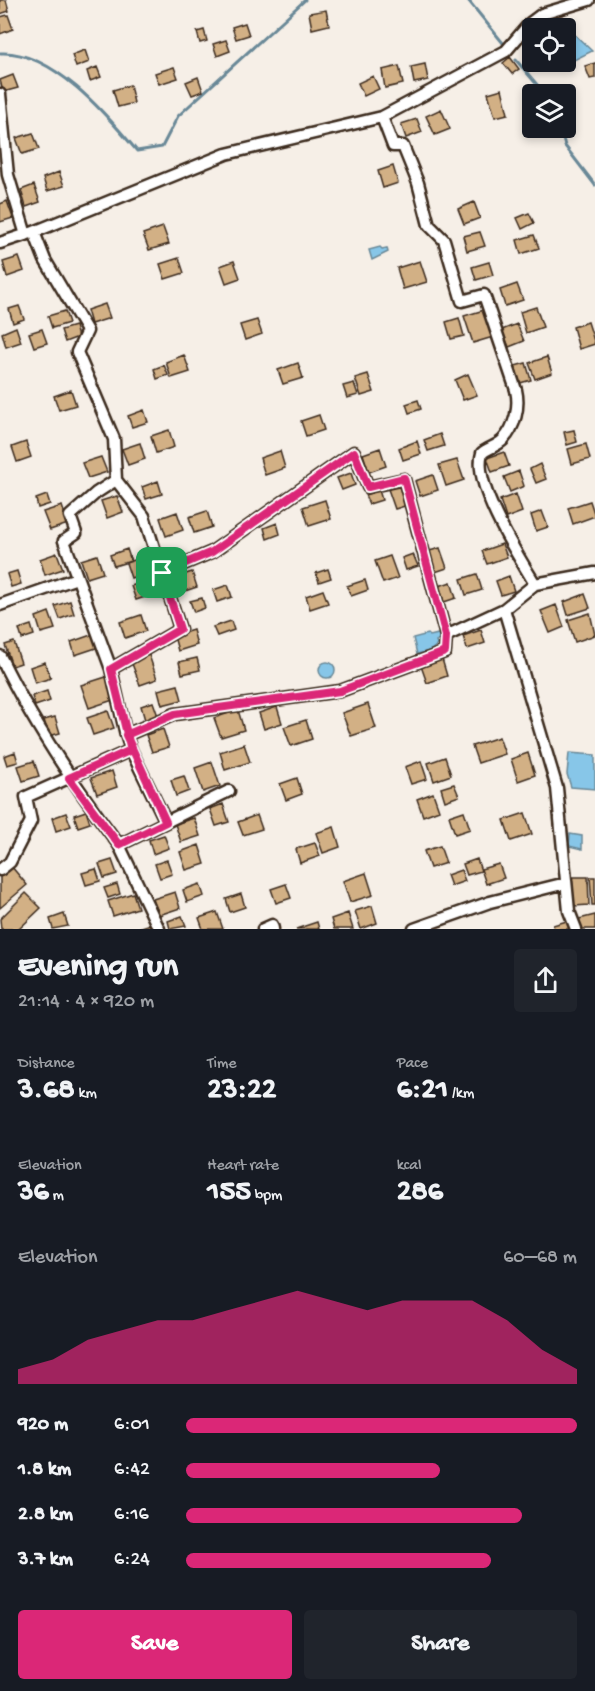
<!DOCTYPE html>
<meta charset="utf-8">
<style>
body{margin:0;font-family:"Gochi Hand",sans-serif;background:#20242c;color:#f1f3f6;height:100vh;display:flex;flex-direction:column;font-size:22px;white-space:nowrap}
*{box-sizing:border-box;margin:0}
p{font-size:20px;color:#9ea1a6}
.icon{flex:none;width:33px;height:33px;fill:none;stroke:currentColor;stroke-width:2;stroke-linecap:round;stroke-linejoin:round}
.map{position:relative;height:929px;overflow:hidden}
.sheet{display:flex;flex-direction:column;background:#171b24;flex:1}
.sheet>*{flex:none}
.fabs{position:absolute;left:522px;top:18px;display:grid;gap:12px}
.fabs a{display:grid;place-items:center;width:54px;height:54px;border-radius:6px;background:#171b24;box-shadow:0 3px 9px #0003;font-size:30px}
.pin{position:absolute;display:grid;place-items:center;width:51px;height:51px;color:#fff;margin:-26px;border-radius:12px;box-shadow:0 3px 9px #0006}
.round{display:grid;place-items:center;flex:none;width:63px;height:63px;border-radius:6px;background:#20242c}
.headline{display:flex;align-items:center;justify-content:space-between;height:102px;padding:0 18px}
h1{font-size:33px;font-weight:800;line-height:45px}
.figures{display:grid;grid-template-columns:repeat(3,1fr);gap:9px;height:102px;padding:6px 18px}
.figures div{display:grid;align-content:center}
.figures b{font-size:30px;font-weight:800}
.figures small{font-size:16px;font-weight:400}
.figures p{font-size:16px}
.chart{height:168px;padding:12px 18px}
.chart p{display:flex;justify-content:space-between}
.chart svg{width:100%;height:108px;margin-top:6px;fill:#db2777;opacity:.7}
.primary-button{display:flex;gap:12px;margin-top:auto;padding:12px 18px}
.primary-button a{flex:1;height:69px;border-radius:6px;background:#db2777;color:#fff;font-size:24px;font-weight:800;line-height:69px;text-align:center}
.primary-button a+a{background:#20242c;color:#f1f3f6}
ul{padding:0 18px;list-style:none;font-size:20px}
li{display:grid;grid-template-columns:96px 72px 1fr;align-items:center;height:45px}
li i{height:15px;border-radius:8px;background:#db2777}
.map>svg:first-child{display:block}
.water{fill:#87c6e8;stroke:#698897;stroke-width:1.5}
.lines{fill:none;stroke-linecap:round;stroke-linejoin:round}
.stream{stroke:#698897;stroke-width:3}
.building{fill:#d2b085;stroke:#3b2a1e;stroke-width:1.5}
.minor-casing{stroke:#3b2a1e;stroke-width:15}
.minor{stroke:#fff;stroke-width:10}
.route-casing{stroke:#fff;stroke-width:12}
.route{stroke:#db2777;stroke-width:8}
</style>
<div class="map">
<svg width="595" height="929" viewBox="0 0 595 929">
<rect width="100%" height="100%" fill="#f6efe7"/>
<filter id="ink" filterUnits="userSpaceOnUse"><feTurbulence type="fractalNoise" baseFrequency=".0167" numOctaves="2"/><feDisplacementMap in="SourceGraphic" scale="12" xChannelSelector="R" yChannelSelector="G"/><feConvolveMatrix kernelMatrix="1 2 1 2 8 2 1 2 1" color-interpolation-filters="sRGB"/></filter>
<g filter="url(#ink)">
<!-- water -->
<path class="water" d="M572,32L592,51L572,61L567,40Z
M380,247L382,249L387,248L388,252L372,260L369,250Z
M428,634L430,636L438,634L440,639L436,642L437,645L430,651L417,654L413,638Z
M319 670a8 8 0 1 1 16 0a8 8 0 1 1-16 0Z
M569,753L595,755V789L571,787L567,774Z
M570,834L582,836V849L569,846Z"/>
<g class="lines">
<!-- stream -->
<path class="stream" d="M468,0L503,43
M0,53C52,50 106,114 137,151L162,147L178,116L305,0
M516,60L545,94
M560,128L565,146L595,185"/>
</g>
<!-- building -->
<path class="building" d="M0,0H6L9,11L0,14Z
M326,10L329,25L312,29L309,13Z
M8,15L13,29L0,34V17Z
M245,23L249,35L236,39L232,27Z
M204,30L207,41L200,43L197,32Z
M226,40L230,51L217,56L213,44Z
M85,50L89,62L76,67L72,55Z
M510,57L519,69L512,74L503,63Z
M552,62H563L565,66L556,70Z
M595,63V78L590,79L585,66Z
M425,64L428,80L414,83L411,67Z
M399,66L403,84L385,88L382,70Z
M97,67L101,77L90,81L87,71Z
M174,67L178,78L159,84L155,73Z
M13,75L18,88L3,92L0,80Z
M373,76L379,89L364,96L358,83Z
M198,77L203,91L192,95L186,82Z
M130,85L134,103L118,107L113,90Z
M502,89L508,114L495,117L488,93Z
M441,109L450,129L435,135L426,116Z
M417,119L422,132L406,138L401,124Z
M33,133L39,149L22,154L16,138Z
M393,166L398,183L383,188L378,171Z
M59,172L64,186L47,191L43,178Z
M34,185L40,202L26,207L21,190Z
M7,201L13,218L0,222V204Z
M474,202L480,218L464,224L458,209Z
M529,213L534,223L522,229L517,218Z
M163,227L169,244L149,250L143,234Z
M480,232L485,246L467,251L463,236Z
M534,235L539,248L521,254L517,240Z
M19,257L24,271L7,277L3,262Z
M179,258L184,273L165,279L160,264Z
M234,261L240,278L226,283L220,266Z
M420,261L427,282L403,289L397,268Z
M489,262L493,275L476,280L472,267Z
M517,284L523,300L505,306L500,290Z
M105,304L110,318L91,324L87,310Z
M19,306L24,319L13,323L9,309Z
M536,307L543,327L526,333L520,312Z
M484,310L493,337L473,343L464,316Z
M65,311L69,323L52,328L48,316Z
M459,318L464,336L451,339L446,322Z
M257,320L262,334L245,340L240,325Z
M588,322L595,344L579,349L573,327Z
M517,324L524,341L509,347L502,330Z
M75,326L78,337L65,342L61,330Z
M16,327L21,342L6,347L2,333Z
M42,329L47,343L34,347L29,333Z
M184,355L190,372L171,378L166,362Z
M547,357L552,373L535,379L529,363Z
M298,363L303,378L283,384L278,370Z
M526,363L531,380L520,383L515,366Z
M164,365L168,375L157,379L154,369Z
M368,374L374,392L361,396L355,378Z
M468,374L477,395L463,400L455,380Z
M354,383L358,395L347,398L343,386Z
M71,390L76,405L59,410L54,396Z
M418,400L421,409L409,413L406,404Z
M144,410L148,422L132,427L128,416Z
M319,415L324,430L306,436L301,421Z
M169,430L174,447L156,453L151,436Z
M574,430L577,442L567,445L564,432Z
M440,434L444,446L428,451L424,440Z
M417,441L421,454L403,460L399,448Z
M26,442L31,457L17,462L12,447Z
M140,443L145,459L128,465L122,449Z
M586,444L590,459L572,464L568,449Z
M380,448L386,466L369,472L363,454Z
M280,451L285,468L265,475L260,458Z
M504,452L509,466L492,472L487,458Z
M101,457L107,472L88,478L82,463Z
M457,460L464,480L446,486L439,465Z
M540,464L546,479L536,483L530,469Z
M519,471L524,486L510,492L504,477Z
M351,473L355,485L342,490L337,478Z
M433,475L438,490L420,496L415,481Z
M158,481L162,494L146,499L142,487Z
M401,485L408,505L395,509L388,489Z
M379,490L382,500L369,504L365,495Z
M516,494L522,512L506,518L500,500Z
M47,495L50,504L38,508L36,499Z
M117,496L123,512L107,518L101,501Z
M325,500L331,519L309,526L303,507Z
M590,501L595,516L573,524L568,508Z
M62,506L68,524L50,530L43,512Z
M207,511L212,527L194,533L189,517Z
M542,511L548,527L536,531L531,515Z
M177,512L183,530L166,536L160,518Z
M277,523L280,534L267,539L264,528Z
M502,544L507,557L487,564L482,551Z
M440,548L447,568L432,573L426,552Z
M127,549L131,561L114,566L110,555Z
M57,553L63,569L45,575L40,559Z
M413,554L418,566L406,570L402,558Z
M97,555L103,573L87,578L81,560Z
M146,556L151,571L131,578L126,563Z
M390,556L398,578L383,583L375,561Z
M328,569L331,578L319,582L316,573Z
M17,571L21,584L11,587L7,574Z
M192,572L197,587L182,592L177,577Z
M477,574L482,590L466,595L461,579Z
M509,576L514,591L501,595L496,581Z
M149,580L154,594L136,600L131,586Z
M365,580L368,590L351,596L347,586Z
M451,582L456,598L444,602L439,586Z
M228,585L232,597L217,602L213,590Z
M323,590L328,603L310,609L306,596Z
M585,594L590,608L568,615L564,602Z
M202,598L205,608L194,612L190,601Z
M70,601L74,614L60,619L55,606Z
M556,605L564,627L550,633L541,611Z
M49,612L55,629L41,633L36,617Z
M590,613L595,635L575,642L568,620Z
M141,615L146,631L125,638L120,622Z
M231,621L234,630L217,636L213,627Z
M31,625L34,635L22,639L19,629Z
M193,630L197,645L178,651L174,636Z
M481,630L485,643L467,649L463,636Z
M94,634L99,647L75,655L71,642Z
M14,642L21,663L12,666L5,645Z
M149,655L157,679L140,685L131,661Z
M197,658L200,670L182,674L179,662Z
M442,659L447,676L427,683L421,666Z
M45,662L51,678L35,683L30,667Z
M109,676L116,699L89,708L81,685Z
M178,685L182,700L162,705L158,690Z
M47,691L50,701L35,706L32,696Z
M153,702L158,716L145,720L141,706Z
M368,704L376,728L351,736L342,713Z
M277,707L282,723L264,729L259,713Z
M238,710L244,730L221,737L214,718Z
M108,711L114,728L93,735L87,718Z
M55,717L60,733L49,736L44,720Z
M306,720L312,739L291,746L284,727Z
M163,729L169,747L152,752L146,735Z
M499,737L505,754L478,763L472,746Z
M244,744L250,762L225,770L220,752Z
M15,752L18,762L7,765L4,756Z
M528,753L535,775L518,781L511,759Z
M445,757L451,775L434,781L428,763Z
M34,761L39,776L23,781L18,766Z
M421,761L427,779L411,784L405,767Z
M212,762L220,786L203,792L195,768Z
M112,771L117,787L97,794L91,778Z
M184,776L189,791L176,796L171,780Z
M297,778L302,794L286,800L280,784Z
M454,784L459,796L445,801L441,788Z
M433,793L439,810L423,816L417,799Z
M223,804L229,822L216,826L210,809Z
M86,811L90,823L78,827L74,815Z
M464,811L470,829L455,834L449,816Z
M66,813L71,826L56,831L52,818Z
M525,813L532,834L511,841L504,820Z
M257,815L262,829L243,835L238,822Z
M194,818L200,836L181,842L175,824Z
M334,827L340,847L323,853L316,833Z
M164,835L169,848L153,854L149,840Z
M315,843L320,856L300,863L296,849Z
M199,845L205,864L186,870L180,852Z
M440,846L446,863L430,868L424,851Z
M477,859L481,871L467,875L463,864Z
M112,860L117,874L104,878L99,864Z
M167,860L172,874L160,878L155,864Z
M499,864L504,878L486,884L481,869Z
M11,866L27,885L0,908V875Z
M96,869L100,881L86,885L82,873Z
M461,870L465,881L451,886L447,875Z
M366,873L373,895L350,902L343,881Z
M572,877H588L589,905L574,906Z
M590,877H595V905H592Z
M117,884L120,894L108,898L104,888Z
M200,884L204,896L187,902L183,890Z
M286,884L291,898L276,903L271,889Z
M175,892L180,908L159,915L153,899Z
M26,893L41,908L19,929H1L0,919Z
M133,893L138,908L113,916L108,901Z
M241,894L245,907L230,912L226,899Z
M372,906L377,923L361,929L355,911Z
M217,912L223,929H203L199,918Z
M348,913L353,929H334L331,919Z
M64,914L68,926L53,929L50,919Z
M595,915V929H582L579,919Z
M182,916L186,926L170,929L168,921Z
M567,921L569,929H554L553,925Z
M317,922L319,929H296Z
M151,924L152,929H135Z"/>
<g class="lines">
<defs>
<path id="minor" d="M0,94L8,175L26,235
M382,117L393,146H403L418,183L429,225L444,240L462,301L484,295L516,390C520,407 515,427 503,440C497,446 488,448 482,453C472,484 518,556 535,584L504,609
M34,232L45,260L87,331L77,352L114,439L116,480L144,516L180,629L111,669L126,735
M0,243L34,232L226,154L382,117L506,51L530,23L542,14L589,0
M162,573L212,552L354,452L368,487L404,479L446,636
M535,584L595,573
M0,605L77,578
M0,656C33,724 74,785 119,845
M111,669L64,541L76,533L70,516L96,493L116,480
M131,750L166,822L119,845L159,929
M166,822L229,791
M0,870L10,862L31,821L26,797L131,750L126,735L175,714L340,691L445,652L446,636L504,609L557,788L569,911L576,929
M263,929L272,925L273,929
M414,929L490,902L566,883"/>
</defs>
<!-- minor casing -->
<use href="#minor" class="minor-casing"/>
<!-- minor -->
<use href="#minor" class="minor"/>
</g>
</g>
<g class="lines" filter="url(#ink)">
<defs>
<path id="route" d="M162,573L180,629L111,669L131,750L69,778L119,845L166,822L126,735L175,714L340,691L445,652L446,636L404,478L368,487L354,452L212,552L162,573"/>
</defs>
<!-- route casing -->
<use href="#route" class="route-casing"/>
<!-- route -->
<use href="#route" class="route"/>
</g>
</svg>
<div class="fabs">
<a><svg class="icon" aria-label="locate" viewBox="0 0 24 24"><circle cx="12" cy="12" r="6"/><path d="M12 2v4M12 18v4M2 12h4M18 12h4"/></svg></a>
<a><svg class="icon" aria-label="layers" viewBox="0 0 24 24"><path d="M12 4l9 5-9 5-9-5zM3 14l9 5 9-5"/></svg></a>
</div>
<div class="pin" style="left:162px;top:573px;background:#1e9e55"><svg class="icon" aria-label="arrive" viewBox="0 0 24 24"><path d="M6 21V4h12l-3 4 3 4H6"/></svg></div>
</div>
<section class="sheet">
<div class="headline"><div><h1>Evening run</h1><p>21:14 · 4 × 920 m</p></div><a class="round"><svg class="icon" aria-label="share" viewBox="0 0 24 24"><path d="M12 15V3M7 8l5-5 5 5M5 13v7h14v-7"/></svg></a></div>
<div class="figures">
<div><p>Distance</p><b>3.68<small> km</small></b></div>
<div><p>Time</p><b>23:22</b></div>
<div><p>Pace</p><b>6:21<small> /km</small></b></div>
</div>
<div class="figures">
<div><p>Elevation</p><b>36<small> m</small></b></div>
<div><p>Heart rate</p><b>155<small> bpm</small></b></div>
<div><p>kcal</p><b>286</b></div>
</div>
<div class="chart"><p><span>Elevation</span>60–68 m</p>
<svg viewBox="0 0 160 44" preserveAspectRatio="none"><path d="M0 44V38L10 34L20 26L30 22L40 18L50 18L60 14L70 10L80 6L90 10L100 14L110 10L120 10L130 10L140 18L150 30L160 38V44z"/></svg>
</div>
<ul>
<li><b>920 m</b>6:01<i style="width:100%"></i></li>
<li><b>1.8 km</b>6:42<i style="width:65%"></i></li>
<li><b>2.8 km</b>6:16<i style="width:86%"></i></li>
<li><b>3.7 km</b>6:24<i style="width:78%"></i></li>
</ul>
<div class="primary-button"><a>Save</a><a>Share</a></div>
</section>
